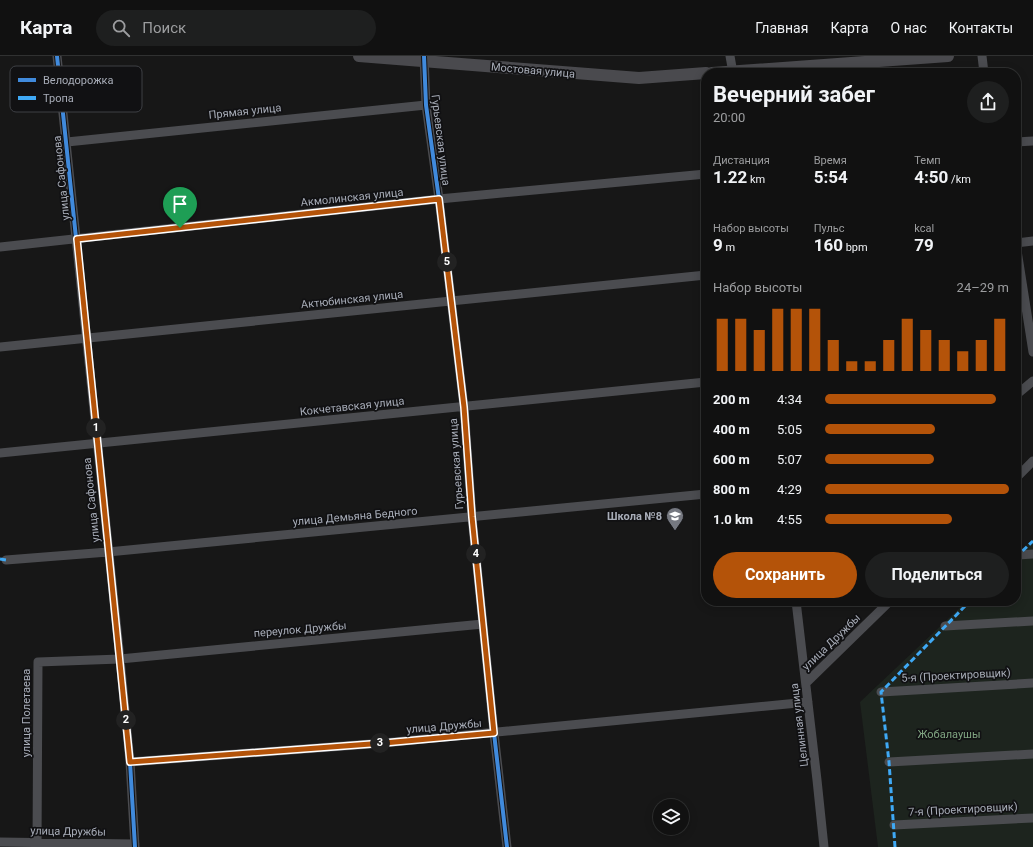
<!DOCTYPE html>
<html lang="ru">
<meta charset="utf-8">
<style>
body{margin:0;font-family:Roboto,sans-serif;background:#1e1f1f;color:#f1f3f6;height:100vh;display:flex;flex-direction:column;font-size:15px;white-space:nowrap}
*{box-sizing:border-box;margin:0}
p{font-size:13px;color:#9c9d9f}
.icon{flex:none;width:22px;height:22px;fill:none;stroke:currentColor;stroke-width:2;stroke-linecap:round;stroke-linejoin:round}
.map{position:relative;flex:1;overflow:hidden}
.side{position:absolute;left:701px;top:12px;width:320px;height:538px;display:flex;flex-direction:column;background:#111;border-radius:16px;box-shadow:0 2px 10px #0003,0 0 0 1px #303131}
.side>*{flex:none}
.fabs{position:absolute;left:653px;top:743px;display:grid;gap:8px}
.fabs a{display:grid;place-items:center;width:36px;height:36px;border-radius:50%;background:#111;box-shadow:0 2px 10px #0003,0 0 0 1px #303131;font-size:20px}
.pin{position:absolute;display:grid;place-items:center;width:34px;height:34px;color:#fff;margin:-41px -17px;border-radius:50% 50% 50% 0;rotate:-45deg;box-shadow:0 0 4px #0007}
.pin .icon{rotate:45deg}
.km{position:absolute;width:20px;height:20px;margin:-10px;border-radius:50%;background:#222;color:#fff;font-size:11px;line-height:20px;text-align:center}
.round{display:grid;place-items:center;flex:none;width:42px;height:42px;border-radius:21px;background:#1e1f1f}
.headline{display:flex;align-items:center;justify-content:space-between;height:68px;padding:0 12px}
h1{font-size:22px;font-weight:700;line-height:30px}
.figures{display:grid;grid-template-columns:repeat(3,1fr);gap:6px;height:68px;padding:4px 12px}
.figures div{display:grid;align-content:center}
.figures b{font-size:17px;font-weight:700}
.figures small{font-size:11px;font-weight:400}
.figures p{font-size:11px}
.chart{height:112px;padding:8px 12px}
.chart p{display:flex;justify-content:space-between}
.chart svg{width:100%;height:72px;margin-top:4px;stroke:#b45309;stroke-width:6}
.cta{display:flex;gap:8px;margin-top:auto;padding:8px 12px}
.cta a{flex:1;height:46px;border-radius:24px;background:#b45309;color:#fff;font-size:16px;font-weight:700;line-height:46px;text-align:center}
.cta a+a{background:#1e1f1f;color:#f1f3f6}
ul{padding:0 12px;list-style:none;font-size:13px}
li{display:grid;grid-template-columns:64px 48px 1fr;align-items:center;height:30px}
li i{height:10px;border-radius:5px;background:#b45309}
header{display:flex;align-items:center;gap:24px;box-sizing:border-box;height:56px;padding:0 20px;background:#111;border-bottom:1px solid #303131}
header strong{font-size:19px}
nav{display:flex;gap:22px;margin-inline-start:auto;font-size:14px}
.search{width:280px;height:36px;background:#1e1f1f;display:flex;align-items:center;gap:10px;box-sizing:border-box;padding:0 14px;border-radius:22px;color:#9c9d9f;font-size:15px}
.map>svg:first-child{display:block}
.green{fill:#1d241e}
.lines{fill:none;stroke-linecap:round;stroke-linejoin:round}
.street{stroke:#4b4c50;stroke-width:9}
.secondary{stroke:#4a4a4e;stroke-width:12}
.quiet{stroke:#3fa9f5;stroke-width:3;stroke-dasharray:6 3;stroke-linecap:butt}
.cycleway-casing{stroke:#111113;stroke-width:6}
.cycleway{stroke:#408adc;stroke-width:4}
.route-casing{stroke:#fff;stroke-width:8}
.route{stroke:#b45309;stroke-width:5}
.labels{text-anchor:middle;stroke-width:3.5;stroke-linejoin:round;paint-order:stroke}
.street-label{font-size:11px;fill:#a8adb8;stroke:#111113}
.poi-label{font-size:11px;font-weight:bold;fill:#a8adb8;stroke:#111113;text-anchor:end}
.park-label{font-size:11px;fill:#7fa381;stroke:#111113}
.key{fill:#111113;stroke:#3e4045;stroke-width:1}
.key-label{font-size:11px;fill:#a8adb8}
</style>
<header>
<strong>Карта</strong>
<div class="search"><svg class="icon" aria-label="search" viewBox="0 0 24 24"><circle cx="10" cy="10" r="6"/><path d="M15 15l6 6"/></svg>Поиск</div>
<nav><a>Главная</a><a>Карта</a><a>О нас</a><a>Контакты</a></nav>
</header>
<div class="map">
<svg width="1033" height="791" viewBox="0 0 1033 791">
<rect width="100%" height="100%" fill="#171717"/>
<!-- green -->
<path class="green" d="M1033,483V791H878L860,646L967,545H1016V499Z"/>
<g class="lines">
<!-- street -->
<path class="street" d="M57,0L120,603L130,706L135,791
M424,0L426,49L439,143L464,351L472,461L494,677L507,791
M730,0L733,17
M982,0L984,17
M67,86L426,49
M1016,86L1033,85
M1016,187L1033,185
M1016,188L1033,296
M0,191L439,143L706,118
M0,291L706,219
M1016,339L1033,325
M0,397L706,326
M1016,422L1033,405
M1018,499L1033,498
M6,504L108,496L706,438
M796,545L817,724L824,791
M945,570L1033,565
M806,627L890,545
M881,636L1033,627
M130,706L384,687L808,646
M889,706L1033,698
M894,769L1033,762
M0,786L135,788
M37,791L38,606L120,603L483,568"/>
<!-- secondary -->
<path class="secondary" d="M359,0L639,22L706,17
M712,17L948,0"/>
<!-- quiet -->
<path class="quiet" d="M1016,501L1033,485
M0,503L6,504
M895,791L889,706L881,636L970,545"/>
<defs>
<path id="cycleway" d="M57,0L120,603L130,706L135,791
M424,0L426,49L439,143L464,351L472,461L494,677L507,791"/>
</defs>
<!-- cycleway casing -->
<use href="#cycleway" class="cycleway-casing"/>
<!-- cycleway -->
<use href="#cycleway" class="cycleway"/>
</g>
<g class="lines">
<defs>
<path id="route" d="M439,143L464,351L472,461L494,677L384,687L130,706L77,183Z"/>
</defs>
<!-- route casing -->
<use href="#route" class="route-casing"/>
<!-- route -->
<use href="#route" class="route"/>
</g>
<!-- icons -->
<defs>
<symbol id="school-pin" viewBox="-11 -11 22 30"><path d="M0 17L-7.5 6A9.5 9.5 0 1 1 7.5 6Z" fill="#757880" stroke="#111113"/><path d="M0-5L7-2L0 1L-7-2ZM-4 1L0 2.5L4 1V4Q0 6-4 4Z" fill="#fff"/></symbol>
</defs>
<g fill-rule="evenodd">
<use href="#school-pin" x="665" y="450" width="20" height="27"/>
</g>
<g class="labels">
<!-- street labels -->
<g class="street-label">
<text transform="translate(533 14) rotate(5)" y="4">Мостовая улица</text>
<text transform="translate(245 55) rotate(-6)" y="4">Прямая улица</text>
<text transform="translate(441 84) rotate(83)" y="4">Гурьевская улица</text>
<text transform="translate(61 122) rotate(-96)" y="4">улица Сафонова</text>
<text transform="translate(352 141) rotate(-6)" y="4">Акмолинская улица</text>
<text transform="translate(352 243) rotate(-6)" y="4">Актюбинская улица</text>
<text transform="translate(352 350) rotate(-6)" y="4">Кокчетавская улица</text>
<text transform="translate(456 408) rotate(-94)" y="4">Гурьевская улица</text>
<text transform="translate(91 444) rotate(-96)" y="4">улица Сафонова</text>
<text transform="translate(355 460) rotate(-5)" y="4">улица Демьяна Бедного</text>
<text transform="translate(300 573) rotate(-5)" y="4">переулок Дружбы</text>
<text transform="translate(831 586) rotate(-44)" y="4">улица Дружбы</text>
<text transform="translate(956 619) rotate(-3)" y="4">5-я (Проектировщик)</text>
<text transform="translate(26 657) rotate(-90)" y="4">улица Полетаева</text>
<text transform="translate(799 669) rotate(-97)" y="4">Целинная улица</text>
<text transform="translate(444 670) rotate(-5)" y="4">улица Дружбы</text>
<text transform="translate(963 753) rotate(-3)" y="4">7-я (Проектировщик)</text>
<text transform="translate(68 775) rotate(1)" y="4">улица Дружбы</text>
</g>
<!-- poi labels -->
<g class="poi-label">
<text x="662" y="464">Школа №8</text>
</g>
<!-- park labels -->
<g class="park-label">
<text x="949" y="682">Жобалаушы</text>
</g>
</g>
<!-- legend -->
<rect x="10" y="10" width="132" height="46" rx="6" class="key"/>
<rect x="18" y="22" width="18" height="4" fill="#408adc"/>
<rect x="18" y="40" width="18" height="4" fill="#3fa9f5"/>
<g class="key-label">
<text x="43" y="28">Велодорожка</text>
<text x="43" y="46">Тропа</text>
</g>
</svg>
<div class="fabs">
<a><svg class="icon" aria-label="layers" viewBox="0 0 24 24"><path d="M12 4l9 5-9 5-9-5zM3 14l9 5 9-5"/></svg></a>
</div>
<div class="pin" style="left:180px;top:172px;background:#1e9e55"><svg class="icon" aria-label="arrive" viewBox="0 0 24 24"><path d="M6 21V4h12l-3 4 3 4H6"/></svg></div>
<b class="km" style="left:96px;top:372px">1</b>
<b class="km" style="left:126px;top:664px">2</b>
<b class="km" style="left:380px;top:687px">3</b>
<b class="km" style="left:476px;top:498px">4</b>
<b class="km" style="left:447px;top:206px">5</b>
<section class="side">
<div class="headline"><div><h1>Вечерний забег</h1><p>20:00</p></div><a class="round"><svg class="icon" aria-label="share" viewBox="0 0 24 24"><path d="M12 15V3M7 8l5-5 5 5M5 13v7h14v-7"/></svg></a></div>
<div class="figures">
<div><p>Дистанция</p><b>1.22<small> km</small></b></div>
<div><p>Время</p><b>5:54</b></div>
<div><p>Темп</p><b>4:50<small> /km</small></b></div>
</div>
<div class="figures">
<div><p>Набор высоты</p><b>9<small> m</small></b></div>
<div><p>Пульс</p><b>160<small> bpm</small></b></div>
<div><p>kcal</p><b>79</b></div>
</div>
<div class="chart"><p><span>Набор высоты</span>24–29 m</p>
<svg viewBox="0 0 160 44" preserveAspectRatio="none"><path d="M5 44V12M15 44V12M25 44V19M35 44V6M45 44V6M55 44V6M65 44V25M75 44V38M85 44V38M95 44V25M105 44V12M115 44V19M125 44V25M135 44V32M145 44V25M155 44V12"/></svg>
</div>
<ul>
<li><b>200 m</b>4:34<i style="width:93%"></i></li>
<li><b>400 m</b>5:05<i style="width:60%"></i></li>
<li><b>600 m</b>5:07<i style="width:59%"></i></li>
<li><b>800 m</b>4:29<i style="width:100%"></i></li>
<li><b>1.0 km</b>4:55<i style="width:69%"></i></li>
</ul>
<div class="cta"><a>Сохранить</a><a>Поделиться</a></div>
</section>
</div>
